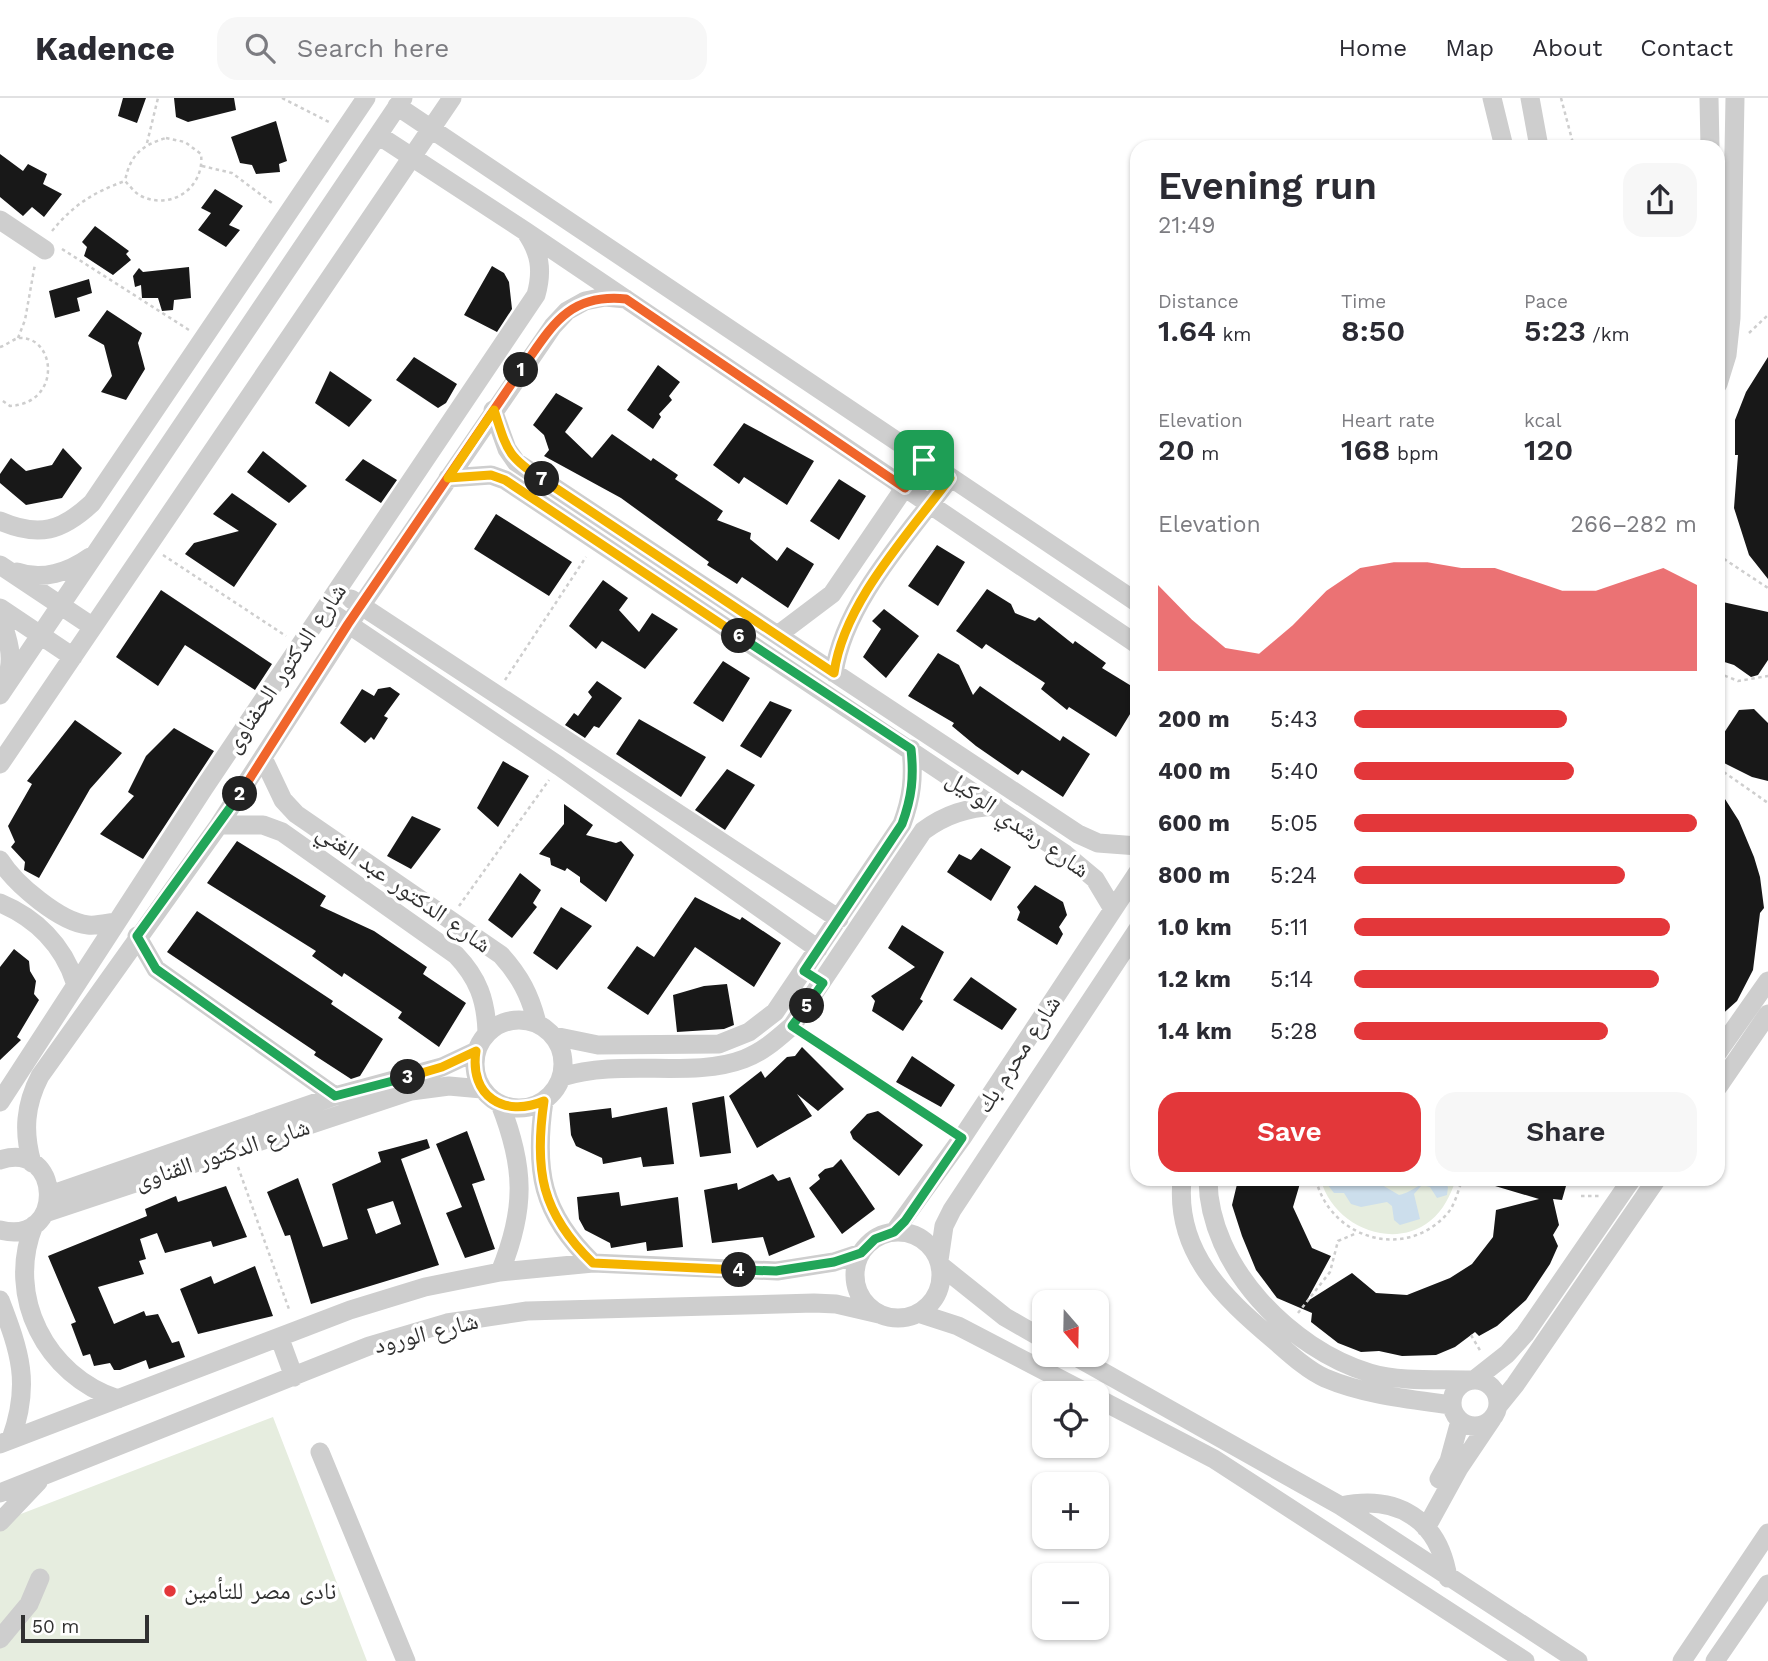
<!DOCTYPE html>
<meta charset="utf-8">
<style>
body{margin:0;font-family:"Work Sans","Noto Naskh Arabic",sans-serif;background:#f7f7f7;color:#2b2b33;height:100vh;display:flex;flex-direction:column;font-size:26px;white-space:nowrap}
*{box-sizing:border-box;margin:0}
p{font-size:23px;color:#7c7c81}
.icon{flex:none;width:38px;height:38px;fill:none;stroke:currentColor;stroke-width:2;stroke-linecap:round;stroke-linejoin:round}
.map{position:relative;flex:1;overflow:hidden}
.panel{position:absolute;left:1130px;top:42px;width:595px;height:1046px;display:flex;flex-direction:column;background:#fff;border-radius:21px;box-shadow:0 2px 5px #0004}
.panel>*{flex:none}
.needle{width:46px;rotate:160deg}
.fabs{position:absolute;left:1032px;top:1192px;display:grid;gap:14px}
.fabs a{display:grid;place-items:center;width:77px;height:77px;border-radius:14px;background:#fff;box-shadow:0 2px 5px #0004;font-size:35px}
.scale{position:absolute;left:21px;bottom:18px;width:128px;box-sizing:border-box;padding-left:7px;border:4px solid #313131;border-top:0;font-size:19px;line-height:24px;white-space:nowrap;color:#313131;-webkit-text-stroke:5px #fff;paint-order:stroke}
.pin{position:absolute;display:grid;place-items:center;width:60px;height:60px;color:#fff;margin:-30px;border-radius:14px;box-shadow:0 4px 10px #0006}
.km{position:absolute;width:35px;height:35px;margin:-18px;border-radius:50%;background:#222;color:#fff;font-size:19px;line-height:35px;text-align:center}
.round{display:grid;place-items:center;flex:none;width:74px;height:74px;border-radius:21px;background:#f7f7f7}
.overview{display:flex;align-items:center;justify-content:space-between;height:119px;padding:0 28px}
h1{font-size:38px;font-weight:600;line-height:52px}
.metrics{display:grid;grid-template-columns:repeat(3,1fr);gap:10px;height:119px;padding:7px 28px}
.metrics div{display:grid;align-content:center}
.metrics b{font-size:30px;font-weight:600}
.metrics small{font-size:19px;font-weight:400}
.metrics p{font-size:19px}
.chart{height:196px;padding:14px 28px}
.chart p{display:flex;justify-content:space-between}
.chart svg{width:100%;height:126px;margin-top:7px;fill:#e3373a;opacity:.7}
.action{display:flex;gap:14px;margin-top:auto;padding:14px 28px}
.action a{flex:1;height:80px;border-radius:21px;background:#e3373a;color:#fff;font-size:28px;font-weight:600;line-height:80px;text-align:center}
.action a+a{background:#f7f7f7;color:#2b2b33}
ul{padding:0 28px;list-style:none;font-size:23px}
li{display:grid;grid-template-columns:112px 84px 1fr;align-items:center;height:52px}
li i{height:18px;border-radius:9px;background:#e3373a}
header{display:flex;align-items:center;gap:42px;box-sizing:border-box;height:98px;padding:0 35px;background:#fff;border-bottom:2px solid #e1e1e2}
header strong{font-size:33px}
nav{display:flex;gap:38px;margin-inline-start:auto;font-size:24px}
.search{width:490px;height:63px;background:#f7f7f7;display:flex;align-items:center;gap:18px;box-sizing:border-box;padding:0 24px;border-radius:21px;color:#7c7c81;font-size:26px}
.map>svg:first-child{display:block}
.green{fill:#e6eddf}
.water{fill:#ccdeec}
.building{fill:#181818;fill-rule:evenodd}
.lines{fill:none;stroke-linecap:round;stroke-linejoin:round}
.path{stroke:#cecece;stroke-width:2.5;stroke-dasharray:3.5 3.5;stroke-linecap:butt}
.minor{stroke:#cecece;stroke-width:19}
.split-1-casing{stroke:#fff;stroke-width:14}
.split-2-casing{stroke:#fff;stroke-width:14}
.split-3-casing{stroke:#fff;stroke-width:14}
.split-4-casing{stroke:#fff;stroke-width:14}
.split-5-casing{stroke:#fff;stroke-width:14}
.split-6-casing{stroke:#fff;stroke-width:14}
.split-7-casing{stroke:#fff;stroke-width:14}
.split-8-casing{stroke:#fff;stroke-width:14}
.split-1{stroke:#f0652b;stroke-width:9}
.split-2{stroke:#f0652b;stroke-width:9}
.split-3{stroke:#22a559;stroke-width:9}
.split-4{stroke:#f5b400;stroke-width:9}
.split-5{stroke:#22a559;stroke-width:9}
.split-6{stroke:#22a559;stroke-width:9}
.split-7{stroke:#f5b400;stroke-width:9}
.split-8{stroke:#f5b400;stroke-width:9}
.poi-dot{fill:#e3373a;stroke:#fff;stroke-width:2.5}
.labels{text-anchor:middle;stroke-width:7;stroke-linejoin:round;paint-order:stroke}
.street-label{font-size:24px;fill:#313131;stroke:#fff}
.poi-label{font-size:24px;fill:#313131;stroke:#fff;text-anchor:start}
</style>
<header>
<strong>Kadence</strong>
<div class="search"><svg class="icon" aria-label="search" viewBox="0 0 24 24"><circle cx="10" cy="10" r="6"/><path d="M15 15l6 6"/></svg>Search here</div>
<nav><a>Home</a><a>Map</a><a>About</a><a>Contact</a></nav>
</header>
<div class="map">
<svg width="1768" height="1563" viewBox="0 0 1768 1563">
<rect width="100%" height="100%" fill="#fff"/>
<!-- green -->
<path class="green" d="M1321,1082H1383L1404,1085L1408,1082H1456C1450,1097 1444,1112 1430,1123C1391,1154 1332,1126 1321,1082Z
M273,1319L367,1563H0V1424Z"/>
<!-- water -->
<path class="water" d="M1324,1082H1364L1377,1084L1399,1097C1417,1093 1420,1081 1442,1082L1448,1089L1447,1097L1437,1100L1430,1089L1422,1087L1414,1096L1420,1121L1400,1127L1394,1122L1392,1108L1387,1104L1361,1109L1351,1106L1344,1095H1334Z"/>
<!-- building -->
<path class="building" d="M123,0H146L137,25L118,18Z
M174,0H234L236,12L188,24L176,19Z
M276,23L287,63L279,66L280,74L256,76L252,67L240,65L231,39Z
M0,56L23,73L28,66L47,76L43,86L62,96L44,119L32,109L23,118L0,99Z
M215,91L243,108L229,127L240,132L226,149L198,132L211,115L201,110Z
M95,128L129,153L126,156L131,162L113,177L84,158L87,149L82,144Z
M492,168L504,175L509,184L512,211L497,234L464,217Z
M189,169L191,200L174,202L173,212L162,213L158,200H142L141,187L135,189L133,178L139,170L143,174Z
M89,181L92,195L77,200L80,213L55,220L49,193Z
M107,212L142,235L138,245L145,271L126,302L101,294L112,278L104,247L88,238Z
M414,259L457,286L446,305L438,310L396,282Z
M1768,259V481L1749,457L1734,410L1738,357H1735V322L1746,294Z
M658,267L680,284L669,298L672,302L659,316L661,319L653,331L627,312Z
M330,273L372,302L349,329L315,305Z
M556,295L583,310L565,334L592,360L612,336L651,363L653,360L678,377L675,381L723,413L717,422L751,435L750,441L777,463L787,449L814,466L788,510L742,479L737,486L707,467L709,464L621,400L544,358L549,352L544,337L533,327Z
M744,325L814,363L787,407L744,379L739,386L713,367Z
M63,350L82,370L62,400L26,407L0,385V376L11,360L26,373L52,367Z
M263,353L307,388L289,405L247,374Z
M363,361L397,382L381,405L345,382Z
M839,381L866,398L839,442L810,423Z
M232,395L277,426L234,489L185,456L194,445L239,433L213,416Z
M496,416L572,464L549,498L474,451Z
M937,447L965,464L938,508L908,488Z
M603,482L628,500L619,512L639,534L652,515L678,531L645,571L602,543L596,551L569,528Z
M987,491L1011,506L1015,515L1035,523L1039,519L1073,546L1075,543L1106,565L1102,570L1138,592V603L1116,639L1069,609L1067,612L1041,591L1045,585L986,546L982,551L956,533Z
M161,492L272,566L255,592L185,547L158,588L116,559Z
M1718,503L1768,514V562L1758,577L1751,579L1734,567L1718,562Z
M884,511L919,538L886,580L863,559L881,531L872,523Z
M938,555L959,567L973,597L980,588L1060,643L1063,638L1090,656L1063,699L1022,672L1018,677L976,648L952,628L954,625L908,598Z
M723,563L750,580L723,624L693,605Z
M597,583L622,600L599,630L594,628L585,640L565,627L574,615L578,618L592,599L588,594Z
M390,589L400,596L384,618L388,620L374,642L371,639L365,645L340,625L362,591L374,598L378,591Z
M770,603L792,612L761,660L740,648Z
M1754,611L1768,625V683L1752,679L1718,662V644L1739,612Z
M639,621L706,659L681,699L616,656Z
M75,622L122,655L90,691L39,780L24,772L25,764L11,749L15,744L8,728L32,686L27,683Z
M174,630L214,653L143,761L100,736L134,698L128,694L146,658Z
M503,663L529,678L498,729L477,710Z
M727,671L755,687L725,732L695,712Z
M1718,690L1739,723L1754,759L1760,779L1764,810L1760,815L1753,872L1737,903L1718,920Z
M564,706L593,727L586,737L616,745L621,743L634,757L606,804L580,784V779L567,770L565,773L551,767L550,760L539,756L564,726Z
M412,718L441,731L411,771L387,758Z
M237,743L326,798L320,808L374,833L427,869L423,876L466,905L439,949L398,920L402,914L344,875L342,879L312,858L316,853L207,785Z
M981,750L1011,769L991,803L947,774L959,756L971,762Z
M520,775L541,792L533,805L537,809L512,840L488,822Z
M1035,787L1063,804L1067,817L1059,829L1063,836L1057,847L1017,822L1020,814L1017,809Z
M695,799L740,822L742,819L781,845L754,889L695,849L648,917L607,890L637,848L654,859Z
M561,809L592,828L557,872L533,855Z
M197,813L333,903L331,906L383,941L360,978L351,981L314,957L316,954L167,854Z
M902,827L944,854L920,901L923,903L903,933L872,913L875,903L871,898L915,869L888,850Z
M14,851L29,863L30,873L36,883L34,896L39,902L17,939L21,942L0,962V869Z
M971,879L1017,911L1002,932L953,902Z
M727,886L734,927L724,931L677,934L673,897L704,888Z
M802,949L844,991L818,1013L797,996L812,1018L757,1050L729,998L761,973L765,980L787,959L795,958Z
M912,958L955,987L941,1009L896,984Z
M724,998L731,1055L700,1059L692,1005Z
M667,1009L674,1066L643,1069L641,1059L603,1066L602,1060L576,1048L571,1037L569,1015L611,1010L612,1020Z
M878,1013L923,1047L899,1078L853,1041L850,1034L867,1016Z
M467,1033L485,1082L472,1086L495,1151L465,1160L446,1115L462,1109L436,1046Z
M427,1041L430,1050L401,1061L439,1167L311,1206L290,1137L285,1138L267,1094L298,1080L323,1149L348,1141L332,1086L381,1064L378,1054ZM393,1103L401,1126L376,1136L367,1111Z
M841,1061L875,1111L842,1136L809,1090L820,1081L818,1077L825,1071L833,1069Z
M773,1076L778,1083L790,1079L815,1139L769,1158L763,1139L712,1145L704,1092L737,1085L738,1092Z
M1238,1082H1301L1293,1109L1312,1150L1331,1158L1306,1204L1352,1175L1376,1195L1407,1197L1450,1180L1472,1166L1493,1139L1496,1112L1539,1101L1485,1085L1486,1082H1563L1566,1088L1562,1102L1553,1101L1559,1127L1553,1137L1558,1148L1550,1166L1526,1202L1497,1228L1479,1238L1475,1234L1455,1249L1436,1257L1402,1258L1379,1253L1361,1254L1338,1245L1311,1224L1312,1215L1277,1200L1256,1172L1242,1138L1232,1107Z
M226,1088L247,1139L213,1149L211,1143L165,1155L157,1135L140,1141L146,1161L139,1163L144,1176L98,1189L114,1226L144,1213L146,1218L158,1216L172,1245L179,1243L185,1259L149,1271L146,1262L120,1272H114L110,1265L94,1268L90,1256L83,1258L71,1226L76,1224L48,1158L147,1118L145,1111L176,1098L178,1104Z
M619,1094L621,1108L678,1099L683,1149L647,1153L646,1144L611,1150L610,1145L585,1132L579,1121L577,1099Z
M255,1168L273,1218L198,1236L180,1191L211,1178L214,1186Z"/>
<g class="lines">
<!-- path -->
<path class="path" d="M282,0L329,24
M1561,0L1574,49
M166,40L185,44L201,56C205,89 172,113 141,98C135,95 130,88 125,83C130,57 142,47 166,40Z
M147,45L158,0
M202,68L232,75L272,105
M52,133C73,107 94,94 125,83
M62,151L189,232
M1749,235L1768,217
M18,240L25,222L35,166
M0,249C7,247 14,240 20,240C56,239 62,305 10,308L0,301
M163,457L286,538
M1718,457L1768,490
M1718,575L1738,583L1768,578
M505,582L586,459
M1718,670L1768,705
M459,808L549,682
M807,938L947,1031
M238,1069L290,1214
M1316,1082C1331,1141 1405,1163 1447,1116C1455,1107 1458,1093 1462,1082
M1581,1098H1599
M1298,1215L1330,1174L1338,1143L1357,1135
M1471,1237L1481,1254"/>
<!-- minor -->
<path class="minor" d="M1492,0L1504,49
M1530,0L1539,49
M1709,0L1710,49
M397,8L1138,505
M378,37L525,133L1138,547
M0,122L45,152
M1718,286L1727,257L1731,220L1735,0
M493,312L507,351L516,364L1078,736L1098,745L1138,748
M448,380L491,377L505,382L1065,756L1095,781L1113,811
M0,423C39,440 62,433 92,405L366,0
M0,467L93,529
M17,474C42,483 69,474 90,459
M351,501L839,821
M0,510L73,559
M326,511L559,668L818,851
M0,519C8,540 15,561 6,582
M779,536L832,496L924,361
M834,575C844,504 908,437 950,380
M0,597L403,0
M263,660L283,702L296,716L501,857C520,878 530,897 537,925
M0,666L452,0
M219,727H263L282,734L456,857C478,880 486,902 487,934
M0,762C15,786 60,824 88,827C97,828 108,825 116,824
M0,805C36,820 63,847 75,884
M137,838L156,871L335,998
M475 966a44 44 0 1 1 88 0a44 44 0 1 1-88 0Z
M554,938L598,947L719,946L749,934L775,914L902,726C912,699 914,679 911,651
M1718,954L1768,883
M562,979C622,960 692,981 744,961C763,954 777,941 792,928L923,733C946,716 967,710 995,708
M1718,989L1768,916
M544,1003C534,1072 541,1115 593,1165
M0,1004L204,690L536,197C543,172 540,154 525,133
M0,1062C62,1041 67,1149 0,1132
M32,1065C23,1034 25,1007 40,978L219,727L361,508L553,228L567,213L585,203L605,199L626,201
M1182,1082C1175,1154 1223,1199 1274,1242C1289,1255 1307,1272 1325,1280C1365,1297 1409,1301 1451,1307
M1208,1082C1209,1168 1290,1251 1370,1275C1401,1284 1438,1281 1471,1282
M50,1097L335,998L442,969L476,953
M45,1115L411,993L449,988L482,991
M34,1127C5,1198 46,1278 118,1301
M855 1177a43 43 0 1 1 86 0a43 43 0 1 1-86 0Z
M894,1134L962,1040L1138,774
M939,1162L944,1128L952,1112L1138,831
M940,1167L1005,1219L1045,1242
M500,1174C526,1111 525,1069 500,1006
M0,1202C20,1254 31,1286 11,1341
M918,1215L958,1228L1087,1295
M280,1241L294,1279
M1071,1256L1341,1408L1578,1563
M1452 1305a23 23 0 1 1 46 0a23 23 0 1 1-46 0Z
M1474,1282L1507,1256L1525,1236L1631,1082
M1097,1300L1214,1361L1525,1563
M1498,1308L1515,1287L1656,1082
M0,1346L350,1212L425,1189L500,1174L593,1165L777,1173L834,1164L861,1155
M320,1354L406,1563
M1439,1381L1449,1363L1460,1323
M0,1395L369,1248L447,1225L527,1213L814,1205L836,1206L879,1216
M1341,1408C1398,1396 1439,1422 1448,1480
M0,1424L38,1384
M1426,1430L1459,1370L1492,1321
M0,1541L29,1506L40,1480
M1682,1563L1768,1435
M1715,1563L1768,1486"/>
</g>
<g class="lines">
<defs>
<path id="split-1" d="M521,272C551,230 567,195 626,201L905,390L924,362"/>
<path id="split-2" d="M240,696L348,526L521,272"/>
<path id="split-3" d="M240,696L137,838L156,871L335,998L408,979"/>
<path id="split-4" d="M408,979L442,969L476,953C469,998 504,1020 544,1003C534,1072 541,1115 593,1165L739,1172"/>
<path id="split-5" d="M739,1172L776,1173L834,1164L861,1155L875,1141L894,1134L905,1123L962,1040L792,928L807,908"/>
<path id="split-6" d="M739,538L911,651C914,679 912,699 902,726L804,873L823,885L807,908"/>
<path id="split-7" d="M542,381C506,358 507,351 494,312L448,380L491,377L505,382L739,538"/>
<path id="split-8" d="M542,381L834,575C844,504 908,437 950,380L924,362"/>
</defs>
<!-- split-1 casing -->
<use href="#split-1" class="split-1-casing"/>
<!-- split-2 casing -->
<use href="#split-2" class="split-2-casing"/>
<!-- split-3 casing -->
<use href="#split-3" class="split-3-casing"/>
<!-- split-4 casing -->
<use href="#split-4" class="split-4-casing"/>
<!-- split-5 casing -->
<use href="#split-5" class="split-5-casing"/>
<!-- split-6 casing -->
<use href="#split-6" class="split-6-casing"/>
<!-- split-7 casing -->
<use href="#split-7" class="split-7-casing"/>
<!-- split-8 casing -->
<use href="#split-8" class="split-8-casing"/>
<!-- split-1 -->
<use href="#split-1" class="split-1"/>
<!-- split-2 -->
<use href="#split-2" class="split-2"/>
<!-- split-3 -->
<use href="#split-3" class="split-3"/>
<!-- split-4 -->
<use href="#split-4" class="split-4"/>
<!-- split-5 -->
<use href="#split-5" class="split-5"/>
<!-- split-6 -->
<use href="#split-6" class="split-6"/>
<!-- split-7 -->
<use href="#split-7" class="split-7"/>
<!-- split-8 -->
<use href="#split-8" class="split-8"/>
</g>
<!-- markers -->
<circle class="poi-dot" cx="170" cy="1493" r="7"/>
<g class="labels">
<!-- street labels -->
<g class="street-label">
<text transform="translate(285 570) rotate(-56)" y="8">شارع الدكتور الحفناوى</text>
<text transform="translate(1018 726) rotate(35)" y="8">شارع رشدي الوكيل</text>
<text transform="translate(404 790) rotate(35)" y="8">شارع الدكتور عبد الغني</text>
<text transform="translate(1018 956) rotate(-57)" y="8">شارع محرم بك</text>
<text transform="translate(222 1056) rotate(-18)" y="8">شارع الدكتور القناوى</text>
<text transform="translate(426 1235) rotate(-14)" y="8">شارع الورود</text>
</g>
<!-- poi labels -->
<g class="poi-label">
<text x="184" y="1501">نادى مصر للتأمين</text>
</g>
</g>
</svg>
<div class="fabs">
<a><svg class="needle" viewBox="-14 -14 28 28"><path d="M0-13l5 13h-10z" fill="#e53935"/><path d="M0 13l5-13h-10z" fill="#7c7c81"/></svg></a>
<a><svg class="icon" aria-label="locate" viewBox="0 0 24 24"><circle cx="12" cy="12" r="6"/><path d="M12 2v4M12 18v4M2 12h4M18 12h4"/></svg></a>
<a>+</a>
<a>−</a>
</div>
<div class="scale">50 m</div>
<div class="pin" style="left:924px;top:362px;background:#1e9e55"><svg class="icon" aria-label="arrive" viewBox="0 0 24 24"><path d="M6 21V4h12l-3 4 3 4H6"/></svg></div>
<b class="km" style="left:521px;top:272px">1</b>
<b class="km" style="left:240px;top:696px">2</b>
<b class="km" style="left:408px;top:979px">3</b>
<b class="km" style="left:739px;top:1172px">4</b>
<b class="km" style="left:807px;top:908px">5</b>
<b class="km" style="left:739px;top:538px">6</b>
<b class="km" style="left:542px;top:381px">7</b>
<section class="panel">
<div class="overview"><div><h1>Evening run</h1><p>21:49</p></div><a class="round"><svg class="icon" aria-label="share" viewBox="0 0 24 24"><path d="M12 15V3M7 8l5-5 5 5M5 13v7h14v-7"/></svg></a></div>
<div class="metrics">
<div><p>Distance</p><b>1.64<small> km</small></b></div>
<div><p>Time</p><b>8:50</b></div>
<div><p>Pace</p><b>5:23<small> /km</small></b></div>
</div>
<div class="metrics">
<div><p>Elevation</p><b>20<small> m</small></b></div>
<div><p>Heart rate</p><b>168<small> bpm</small></b></div>
<div><p>kcal</p><b>120</b></div>
</div>
<div class="chart"><p><span>Elevation</span>266–282 m</p>
<svg viewBox="0 0 160 44" preserveAspectRatio="none"><path d="M0 44V14L10 26L20 36L30 38L40 28L50 16L60 8L70 6L80 6L90 8L100 8L110 12L120 16L130 16L140 12L150 8L160 14V44z"/></svg>
</div>
<ul>
<li><b>200 m</b>5:43<i style="width:62%"></i></li>
<li><b>400 m</b>5:40<i style="width:64%"></i></li>
<li><b>600 m</b>5:05<i style="width:100%"></i></li>
<li><b>800 m</b>5:24<i style="width:79%"></i></li>
<li><b>1.0 km</b>5:11<i style="width:92%"></i></li>
<li><b>1.2 km</b>5:14<i style="width:89%"></i></li>
<li><b>1.4 km</b>5:28<i style="width:74%"></i></li>
</ul>
<div class="action"><a>Save</a><a>Share</a></div>
</section>
</div>
